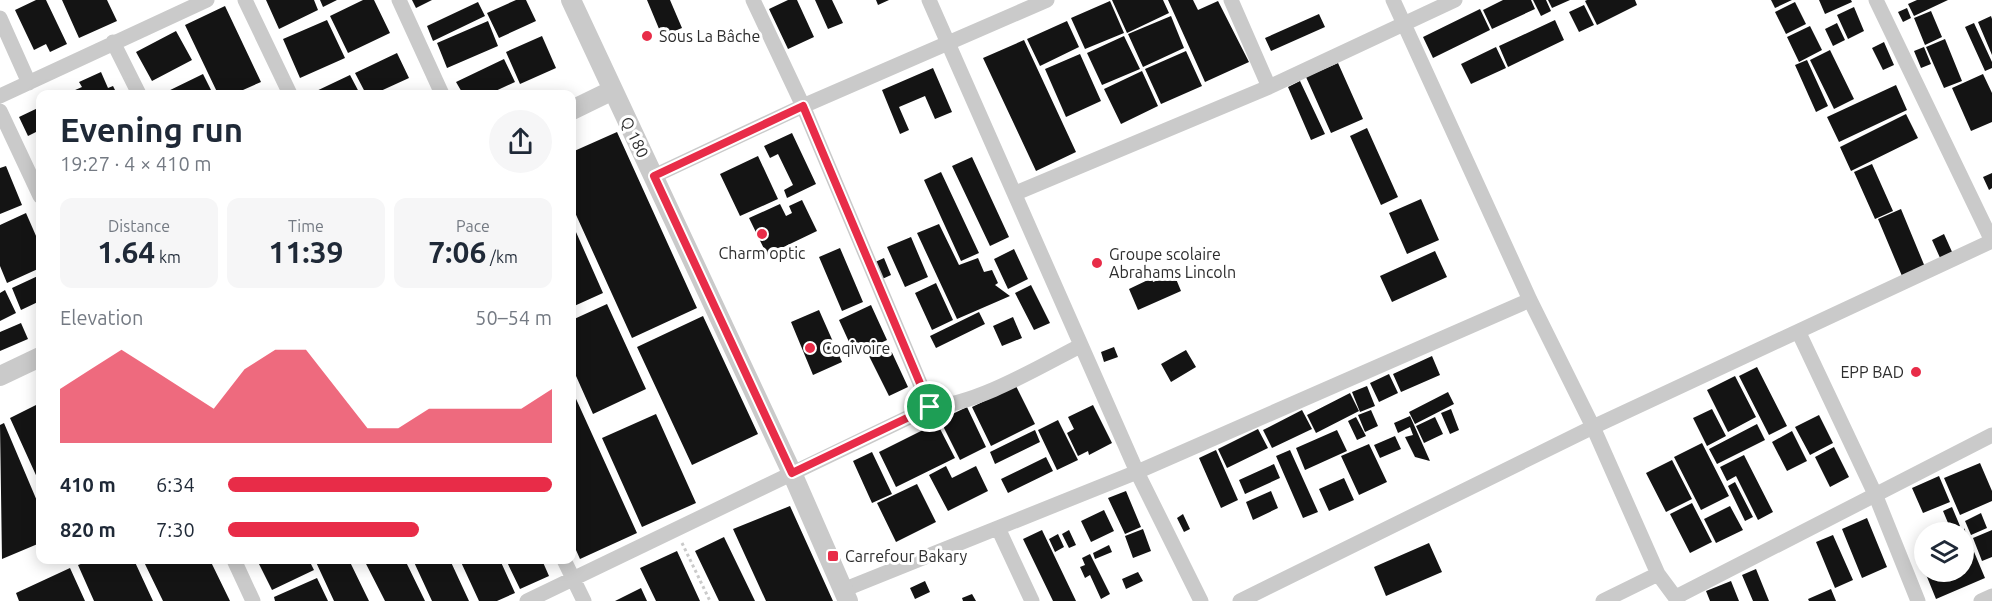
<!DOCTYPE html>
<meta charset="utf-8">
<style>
body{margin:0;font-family:Ubuntu,sans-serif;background:#f6f6f7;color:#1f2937;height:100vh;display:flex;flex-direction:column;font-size:22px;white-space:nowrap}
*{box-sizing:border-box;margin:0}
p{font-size:20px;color:#747a83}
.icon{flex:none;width:33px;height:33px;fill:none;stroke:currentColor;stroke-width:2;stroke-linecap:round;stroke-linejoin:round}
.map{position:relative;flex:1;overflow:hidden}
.details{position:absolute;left:36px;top:90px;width:540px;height:474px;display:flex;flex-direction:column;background:#fff;border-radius:12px;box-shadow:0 3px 15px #0003}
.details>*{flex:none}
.buttons{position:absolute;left:1914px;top:522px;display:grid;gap:12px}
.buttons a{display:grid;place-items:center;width:60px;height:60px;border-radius:50%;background:#fff;box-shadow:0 3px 15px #0003;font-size:30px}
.pin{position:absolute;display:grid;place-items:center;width:51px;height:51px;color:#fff;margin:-26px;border:3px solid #fff;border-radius:50%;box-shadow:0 2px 6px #0007}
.round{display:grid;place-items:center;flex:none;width:63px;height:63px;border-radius:32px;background:#f6f6f7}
.head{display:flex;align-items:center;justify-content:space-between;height:102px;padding:0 24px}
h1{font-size:33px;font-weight:700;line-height:45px}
.figures{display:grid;grid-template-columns:repeat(3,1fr);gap:9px;height:102px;padding:6px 24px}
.figures div{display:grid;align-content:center;border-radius:12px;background:#f6f6f7;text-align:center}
.figures b{font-size:30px;font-weight:700}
.figures small{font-size:16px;font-weight:400}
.figures p{font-size:16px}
.chart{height:168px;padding:12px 24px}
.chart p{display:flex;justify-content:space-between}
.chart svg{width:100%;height:108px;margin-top:6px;fill:#e82c48;opacity:.7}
ul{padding:0 24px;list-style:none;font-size:20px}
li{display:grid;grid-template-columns:96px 72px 1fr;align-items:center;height:45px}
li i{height:15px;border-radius:8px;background:#e82c48}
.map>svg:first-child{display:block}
.building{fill:#141414}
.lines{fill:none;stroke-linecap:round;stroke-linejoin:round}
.path{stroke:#cacaca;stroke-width:3;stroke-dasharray:3 3;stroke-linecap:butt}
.minor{stroke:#cacaca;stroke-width:15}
.tertiary{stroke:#cacaca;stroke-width:20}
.route-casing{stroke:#fff;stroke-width:12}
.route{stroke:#e82c48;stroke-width:8}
.poi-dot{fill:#e82c48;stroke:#fff;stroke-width:2}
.labels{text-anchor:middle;stroke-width:6;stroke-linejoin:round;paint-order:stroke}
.poi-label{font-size:16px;fill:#2d2d2d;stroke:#fff;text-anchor:start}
.street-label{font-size:16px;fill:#2d2d2d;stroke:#fff}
</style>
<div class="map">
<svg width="1992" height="601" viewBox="0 0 1992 601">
<rect width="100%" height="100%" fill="#fff"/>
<!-- building -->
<path class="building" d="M36,0H46L67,44L50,52L46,44L34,50L15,10Z
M62,0H107L117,21L79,38Z
M266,0H314L318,10L279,29Z
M320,0H337L323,7Z
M363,0H374L390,33L348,53L330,16Z
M412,0H432L416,8Z
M516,0H526L536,21L499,38L487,13Z
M647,0H670L682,28L662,36Z
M788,0H797L814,37L788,49L769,9Z
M815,0H832L843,23L828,29Z
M876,0H889L878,5Z
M1112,0H1163L1169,13L1127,33Z
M1168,0H1193L1198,10L1218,1L1249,62L1205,82Z
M1503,0H1531L1535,9L1492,29L1483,10Z
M1533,0H1546L1551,11L1541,16Z
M1548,0H1570L1552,8Z
M1587,0H1635L1637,5L1597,25L1585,1Z
M1771,0H1792L1775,8Z
M1819,0H1851L1852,2L1825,14Z
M1917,0H1948L1914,16L1908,4Z
M1110,1L1124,33L1085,49L1071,18Z
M478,2L485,16L433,41L427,26Z
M1795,2L1806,24L1786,34L1775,12Z
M1584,5L1594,25L1579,32L1569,12Z
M225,6L261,82L234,94H218L185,25Z
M1854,7L1864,31L1848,39L1837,15Z
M1907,8L1911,18L1903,22L1898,12Z
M1480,9L1490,30L1433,58L1423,37Z
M1931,11L1942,37L1925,45L1914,18Z
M1319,14L1325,27L1271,51L1265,38Z
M1171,16L1184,48L1143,67L1128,34Z
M1991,16L1992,19V55L1978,22Z
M327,20L345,58L300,78L283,39Z
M1555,20L1564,40L1508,67L1499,46Z
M488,21L498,46L447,68L437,43Z
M1067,21L1079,47L1040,66L1027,39Z
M1837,23L1845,40L1833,46L1825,29Z
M1974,23L1992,62V68L1985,71L1965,27Z
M1810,26L1822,50L1799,62L1787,37Z
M176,31L192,60L152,81L136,52Z
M542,36L556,68L520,84L506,52Z
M1124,36L1140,69L1102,85L1087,53Z
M1945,39L1962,81L1944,88L1926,47Z
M1024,40L1076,152L1036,171L983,58Z
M1884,42L1894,65L1883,70L1872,48Z
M1496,47L1506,68L1471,84L1461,64Z
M1924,47L1931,64L1921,68L1914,51Z
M1830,50L1854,99L1834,109L1810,60Z
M1186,51L1202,86L1161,104L1145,69Z
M397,53L409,78L374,94H366L355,73Z
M1080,54L1101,101L1066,117L1045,69Z
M504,59L515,82L489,94H463L456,82Z
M1807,60L1828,106L1816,112L1795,65Z
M1338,63L1363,119L1331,133L1306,77Z
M933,68L952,112L935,119L925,96L899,107L909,130L900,134L882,90Z
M1142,71L1158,106L1121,124L1104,89Z
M101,72L108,88L113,86L117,94H66L82,87L79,82Z
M203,74L213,94H162Z
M1983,74L1992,93V122L1971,131L1952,88Z
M350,75L360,94H310Z
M1300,81L1325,134L1311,140L1288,87Z
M1896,85L1907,110L1839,142L1827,117Z
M40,107V130L28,136L19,117Z
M1906,114L1918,138L1851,171L1840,147Z
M1367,128L1398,197L1381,205L1350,136Z
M617,132L697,308L632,338L572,206V152Z
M792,133L816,184L787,198L784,190L793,185L778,154L770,158L764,146Z
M758,156L778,199L740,216L720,174Z
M972,157L1009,237L990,246L952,166Z
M1872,164L1893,211L1875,219L1854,172Z
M6,166L22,205L0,214V168Z
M941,172L979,253L961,261L924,180Z
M1992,173V188L1989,190L1983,177Z
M1421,199L1439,240L1407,254L1389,213Z
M802,200L817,231L767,255L749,218L780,204L786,216L792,213L789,206Z
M1901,209L1925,267L1902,276L1878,219Z
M26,213L40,245V268L7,283L0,266V225Z
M572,223L603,293L572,307Z
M939,224L959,265L978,258L984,272L992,270L998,283L995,285L1010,296L957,319L917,233Z
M1944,234L1953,254L1941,260L1932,240Z
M911,237L928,277L905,287L887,247Z
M840,248L863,302L842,311L819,257Z
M1014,249L1028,279L1008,289L994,259Z
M1435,251L1447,277L1392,302L1380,276Z
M884,258L891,275L880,280L873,263Z
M1174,274L1181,291L1138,310L1129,289L1152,278L1153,282Z
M40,275V301L21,310L12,288Z
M936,283L953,320L932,330L915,293Z
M1031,285L1050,323L1034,330L1015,293Z
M5,290L16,313L0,321V293Z
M607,304L646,389L593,414L572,367V320Z
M871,305L887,340L855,355L839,320Z
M819,310L842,362L813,375L791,322Z
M979,312L985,324L936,348L930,336Z
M703,316L758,434L692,465L637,347Z
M1013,317L1022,338L1002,346L993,326Z
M21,323L28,339L0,351V332Z
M888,344L908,387L889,396L868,354Z
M1114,347L1118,357L1104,362L1101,352Z
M1186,350L1196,367L1171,382L1161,364Z
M1432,356L1440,375L1401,392L1393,374Z
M1757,367L1787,426L1769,435L1739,376Z
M1389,374L1398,393L1379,402L1370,383Z
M1735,376L1756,417L1728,432L1707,390Z
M1016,386L1035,424L991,446L972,407Z
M1367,386L1375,406L1360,412L1352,392Z
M572,390L637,533L580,559L572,541Z
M1448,392L1454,404L1415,424L1409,412Z
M1350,393L1359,411L1316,433L1307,415Z
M40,403V484L10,418Z
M1093,405L1112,443L1089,455L1088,451L1078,456L1067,433L1074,429L1068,417Z
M967,407L986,447L960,460L940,420Z
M1451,409L1459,430L1450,434L1441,413Z
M1712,409L1726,436L1707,446L1693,418Z
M1302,410L1312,429L1272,448L1263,430Z
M1371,410L1378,426L1365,432L1358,415Z
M656,414L696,503L642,527L602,438Z
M1819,415L1833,443L1810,455L1795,427Z
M1410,416L1430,461L1415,457L1405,437L1413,435L1410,427L1398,433L1394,423Z
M1356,417L1366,436L1357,440L1348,421Z
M1435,417L1443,434L1424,443L1416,426Z
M1058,420L1078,460L1057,470L1038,430Z
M4,423L40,508V543L2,559L0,425Z
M937,423L955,458L896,487L879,452Z
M1757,424L1765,440L1717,464L1709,449Z
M1258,429L1268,448L1227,468L1218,449Z
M1035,430L1040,442L995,464L990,452Z
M1337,430L1347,451L1305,470L1296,448Z
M1792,431L1807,461L1787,471L1772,442Z
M1395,436L1401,449L1380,458L1374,445Z
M1702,443L1729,496L1701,510L1674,457Z
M1369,444L1387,482L1359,495L1341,456Z
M1834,447L1849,477L1830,487L1815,457Z
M1216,450L1238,500L1221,508L1199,458Z
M1290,450L1318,512L1303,518L1276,456Z
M872,452L892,494L872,503L853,461Z
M1744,455L1773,512L1758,520L1736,476L1727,481L1720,467Z
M1046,457L1053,471L1008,493L1001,479Z
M1672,460L1692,499L1666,512L1646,473Z
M1980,463L1992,491V501L1960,515L1944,478Z
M1274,464L1280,478L1245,494L1239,480Z
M946,466L952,478L976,466L988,491L948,511L929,475Z
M1939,476L1950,502L1923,513L1912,488Z
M1344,478L1354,500L1329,511L1319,489Z
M1735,482L1753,517L1745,521L1728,486Z
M917,484L936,522L896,542L877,503Z
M1126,491L1141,527L1125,534L1108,498Z
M1271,491L1278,508L1253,520L1246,502Z
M1692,503L1712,542L1690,553L1670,514Z
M790,506L833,601H766L733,529Z
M1730,506L1743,530L1716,543L1704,519Z
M1952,507L1960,526L1951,530L1943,511Z
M1104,510L1114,531L1091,542L1081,521Z
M1981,513L1987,528L1971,535L1965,521Z
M1183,514L1190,529L1184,532L1177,518Z
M1867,518L1887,567L1862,578L1842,529Z
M1964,528L1985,578L1936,599L1925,572H1964Z
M1143,529L1151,551L1133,558L1125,536Z
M1042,530L1076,601H1053L1023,539Z
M1069,530L1076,545L1069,548L1062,534Z
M1992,530V557L1982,561L1973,538Z
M1058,534L1064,547L1055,552L1049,539Z
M1833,535L1853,580L1835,588L1816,542Z
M724,537L755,601H719L695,551Z
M1429,543L1442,572L1386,596L1374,567Z
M1109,545L1112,552L1095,559L1093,553Z
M1924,547V571L1916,551Z
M677,551L700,601H656L640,568Z
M1090,554L1110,594L1101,599L1090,575L1085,578L1080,567L1085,565L1082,558Z
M91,560H134L153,601H94L78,565Z
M143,560H210L230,601H163Z
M257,560H309L314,570L272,590Z
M315,560H349L369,601H334Z
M364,560H405L425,601H385Z
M413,560H450L469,601H432Z
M460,560H500L515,593L497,601H479Z
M506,560H542L549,576L520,589Z
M70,568L85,601H19L16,593Z
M1756,569L1769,601H1753L1742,575Z
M1138,572L1143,581L1126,589L1122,579Z
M317,578L328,601H275L274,597Z
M925,581L930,592L915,599L910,588Z
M1731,581L1739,601H1710L1706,591Z
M641,588L647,601H615Z
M1831,589L1836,601H1809L1808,599Z
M972,594L976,601H963L962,598Z"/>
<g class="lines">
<!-- path -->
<path class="path" d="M682,543L710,601"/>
<!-- minor -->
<path class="minor" d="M245,0L290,94
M399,0L442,94
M753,0L803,106L930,407
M929,0L1137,472L1201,601
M1231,0L1269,87
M1393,0L1530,300L1593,427L1658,574L1678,601
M0,18L29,83
M113,42L139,94
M0,96L207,0
M0,111L40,196
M654,176L803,106L1047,0
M1016,193L1269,87L1455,0
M1799,333L1875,494L1918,601
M998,528L1032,601
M234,560L253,601
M564,560L584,601
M843,590L1137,472L1530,300
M1676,597L1992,435
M527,601L930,407C976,405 1039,367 1080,346
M1240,601L1593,427L1992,241L1876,0
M1603,601L1658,574
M1981,601L1992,596"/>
<!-- tertiary -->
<path class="tertiary" d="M571,0L792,473L848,601
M572,110L613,90
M0,376L40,357"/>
</g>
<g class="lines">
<defs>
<path id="route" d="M803,106L930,407L792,473L654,176Z"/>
</defs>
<!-- route casing -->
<use href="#route" class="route-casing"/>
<!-- route -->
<use href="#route" class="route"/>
</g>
<!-- markers -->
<g class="poi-dot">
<circle cx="647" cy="36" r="6"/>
<circle cx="762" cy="234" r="6"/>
<circle cx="1097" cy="263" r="6"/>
<circle cx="810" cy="348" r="6"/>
<circle cx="1916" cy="372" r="6"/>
<rect x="827" y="550" width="12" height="12" rx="3"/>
</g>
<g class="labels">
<!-- poi labels -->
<g class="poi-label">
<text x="659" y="42">Sous La Bâche</text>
<text x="762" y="259" text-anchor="middle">Charm optic</text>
<text x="1109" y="260">Groupe scolaire<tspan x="1109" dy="18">Abrahams Lincoln</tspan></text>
<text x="822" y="354">Coqivoire</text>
<text x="1904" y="378" text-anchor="end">EPP BAD</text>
<text x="845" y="562">Carrefour Bakary</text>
</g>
<!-- street labels -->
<g class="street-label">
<text transform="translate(635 137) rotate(64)" y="6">Q 180</text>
</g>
</g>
</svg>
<div class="buttons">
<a><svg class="icon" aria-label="layers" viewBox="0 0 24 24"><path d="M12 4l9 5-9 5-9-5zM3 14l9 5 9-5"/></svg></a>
</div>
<div class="pin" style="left:930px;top:407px;background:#1e9e55"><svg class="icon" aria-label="arrive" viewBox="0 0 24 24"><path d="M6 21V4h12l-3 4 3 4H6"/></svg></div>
<section class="details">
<div class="head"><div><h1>Evening run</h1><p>19:27 · 4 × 410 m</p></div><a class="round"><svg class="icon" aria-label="share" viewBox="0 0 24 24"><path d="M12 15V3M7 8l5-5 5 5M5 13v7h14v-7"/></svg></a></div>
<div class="figures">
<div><p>Distance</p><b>1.64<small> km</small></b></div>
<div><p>Time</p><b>11:39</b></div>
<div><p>Pace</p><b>7:06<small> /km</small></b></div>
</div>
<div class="chart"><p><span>Elevation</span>50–54 m</p>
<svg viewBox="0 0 160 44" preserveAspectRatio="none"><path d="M0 44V22L10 14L20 6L30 14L40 22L50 30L60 14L70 6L80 6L90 22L100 38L110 38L120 30L130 30L140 30L150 30L160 22V44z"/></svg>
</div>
<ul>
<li><b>410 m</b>6:34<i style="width:100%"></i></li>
<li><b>820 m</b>7:30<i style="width:59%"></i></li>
</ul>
</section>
</div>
